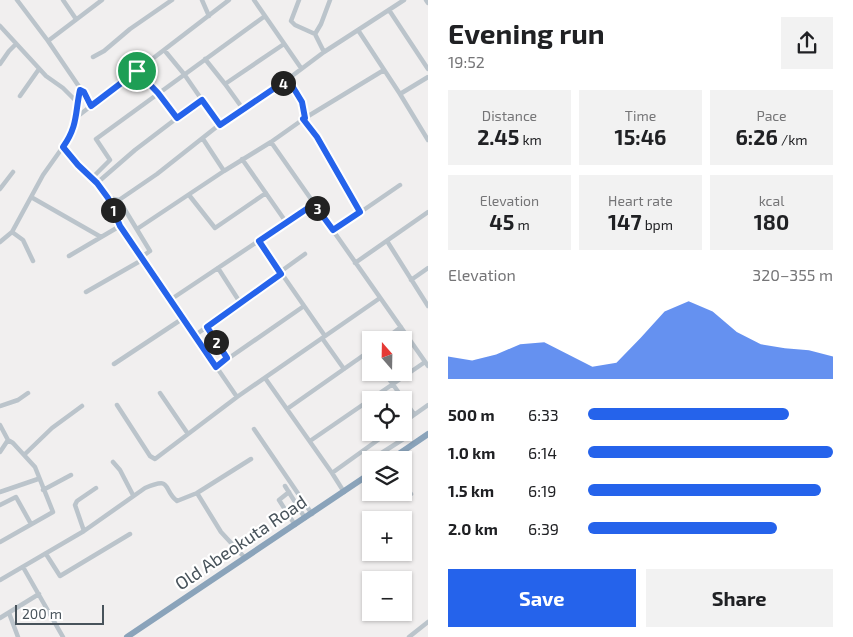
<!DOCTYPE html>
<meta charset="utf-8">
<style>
body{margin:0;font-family:"Exo 2",sans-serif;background:#f2f2f2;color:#202124;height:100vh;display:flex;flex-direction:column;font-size:19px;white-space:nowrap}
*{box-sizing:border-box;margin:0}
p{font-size:16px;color:#757577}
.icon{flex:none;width:28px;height:28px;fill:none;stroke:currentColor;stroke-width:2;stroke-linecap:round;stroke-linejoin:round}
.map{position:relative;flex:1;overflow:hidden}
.drawer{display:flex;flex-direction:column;background:#fff;width:425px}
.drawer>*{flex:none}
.needle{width:32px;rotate:340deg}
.fabs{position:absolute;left:362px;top:331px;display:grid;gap:10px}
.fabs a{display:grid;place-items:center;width:50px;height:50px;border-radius:0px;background:#fff;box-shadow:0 1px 4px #0004;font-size:25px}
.scale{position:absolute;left:15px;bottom:12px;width:89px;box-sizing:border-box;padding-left:5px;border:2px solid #48535b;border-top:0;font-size:14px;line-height:18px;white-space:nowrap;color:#48535b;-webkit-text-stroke:4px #fff;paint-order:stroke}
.pin{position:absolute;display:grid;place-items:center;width:42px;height:42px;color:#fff;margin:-21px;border:2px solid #fff;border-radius:50%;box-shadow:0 1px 5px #0007}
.km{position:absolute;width:25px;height:25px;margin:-12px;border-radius:50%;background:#222;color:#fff;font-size:14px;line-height:25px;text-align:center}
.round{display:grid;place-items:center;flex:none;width:52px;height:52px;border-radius:0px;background:#f2f2f2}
.head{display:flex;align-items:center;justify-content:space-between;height:85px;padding:0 20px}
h1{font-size:28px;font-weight:700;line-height:38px}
.figures{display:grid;grid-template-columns:repeat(3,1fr);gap:8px;height:85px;padding:5px 20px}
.figures div{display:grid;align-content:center;border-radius:0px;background:#f2f2f2;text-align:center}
.figures b{font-size:21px;font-weight:700}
.figures small{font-size:14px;font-weight:400}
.figures p{font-size:14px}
.chart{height:140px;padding:10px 20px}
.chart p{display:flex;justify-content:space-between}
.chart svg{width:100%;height:90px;margin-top:5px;fill:#2563eb;opacity:.7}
.button{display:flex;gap:10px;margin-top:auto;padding:10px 20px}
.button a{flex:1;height:58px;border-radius:0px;background:#2563eb;color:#fff;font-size:20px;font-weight:700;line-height:58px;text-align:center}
.button a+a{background:#f2f2f2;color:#202124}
ul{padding:0 20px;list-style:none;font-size:16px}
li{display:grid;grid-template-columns:80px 60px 1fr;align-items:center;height:38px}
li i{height:12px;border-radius:6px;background:#2563eb}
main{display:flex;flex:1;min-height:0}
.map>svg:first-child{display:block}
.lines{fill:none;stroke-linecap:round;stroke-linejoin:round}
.minor{stroke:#bbc4cb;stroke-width:4.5}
.highway{stroke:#8aa3ba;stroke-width:6}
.route-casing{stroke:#fff;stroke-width:10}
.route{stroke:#2563eb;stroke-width:6}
.labels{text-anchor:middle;stroke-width:4.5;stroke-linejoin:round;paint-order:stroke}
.street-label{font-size:18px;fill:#48535b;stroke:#fff}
</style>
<main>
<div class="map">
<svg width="428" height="637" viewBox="0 0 428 637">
<rect width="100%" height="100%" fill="#f1efef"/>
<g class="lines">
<!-- minor -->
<path class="minor" d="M17,0L48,41L80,88L77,102
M63,0L76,19
M202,0L209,16
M254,0L301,68
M299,0L291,21L295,25L315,34L324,52
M426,0L428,3
M389,10L428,69
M0,26L46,76L63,88L77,102L76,117
M358,30L404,0
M315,34L321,24L330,0
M48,41L102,0
M165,51L184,74L202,100L177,118
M93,57L104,51L130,29L172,0
M205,59L225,84L284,44
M0,64L9,51L16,44
M288,79L302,101L305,118
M225,84L243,109
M80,90L84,92L91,106
M400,94L428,77
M20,96L39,69
M202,100L219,125
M303,119L317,137L360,212
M203,139L224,171L271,142L305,118L384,70
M271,142L428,366
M63,147C77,164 96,178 107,197C113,206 116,217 120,226L237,397
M242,159L286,222
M92,178L110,160L96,139L265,16
M97,183L135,150L177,118L158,93L137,71
M0,189L13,172
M189,195L215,228L266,193
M31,197L101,237
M108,198L119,200L150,251L140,258
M119,200L157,174L219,125L288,79L324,52L358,30L400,94L428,140
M137,229L224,171
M333,231L400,185
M12,232L23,240L33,261
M259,241L325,336
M387,241L428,306
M0,242L12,232L43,175L70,137L78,116L229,0
M69,256L120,226
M355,263L428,212
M218,268L241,304
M280,272L305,254
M411,280L428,268
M86,292L142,260
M170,300L314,204
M207,327L227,358
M194,336L281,274
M322,338L344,369
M384,340L401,327
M114,364L182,319
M216,367L304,306
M384,372L414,414
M265,378L332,473L389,432
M160,393L188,434
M117,405L150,456L155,459L237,397L380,298
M0,406L18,400L28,393
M287,409L371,350
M404,422L428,405
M0,425L8,440L13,443L35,467L53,512L0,542
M254,429L312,514
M310,441L425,362
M0,452L8,440
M24,455L52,428L82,406
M369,461L405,438
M113,462L120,470L133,495
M332,473L344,492
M404,484L411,494
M285,486L305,518
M43,490L71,475
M0,492L38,479
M289,492L279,500L295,525
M0,505L16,497L31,524
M84,531L75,505L77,501L96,488
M46,554L60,576L130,534
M245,558L221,532L197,493L251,459
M23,567L63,637
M0,580L84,531L145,488C173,476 162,489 177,501L197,493
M9,613L18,637
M0,618L39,594
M409,637L428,622"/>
<!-- highway -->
<path class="highway" d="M390,460L428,434
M127,637L371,473"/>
</g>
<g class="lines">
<defs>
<path id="route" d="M137,71L158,93L177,118L202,100L220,125L288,79L302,102L305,118L303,119L317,137L360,212L333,230L314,204L259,241L281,274L207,327L227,358L216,367L120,226L108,198L97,183L78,165L63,147C78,126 75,113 80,90L84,92L91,106Z"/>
</defs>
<!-- route casing -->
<use href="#route" class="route-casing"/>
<!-- route -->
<use href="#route" class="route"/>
</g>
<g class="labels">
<!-- street labels -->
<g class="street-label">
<text transform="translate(241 543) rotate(-34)" y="6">Old Abeokuta Road</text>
</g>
</g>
</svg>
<div class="fabs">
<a><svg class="needle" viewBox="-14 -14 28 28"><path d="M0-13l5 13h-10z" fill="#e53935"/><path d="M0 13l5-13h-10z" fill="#757577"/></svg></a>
<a><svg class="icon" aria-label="locate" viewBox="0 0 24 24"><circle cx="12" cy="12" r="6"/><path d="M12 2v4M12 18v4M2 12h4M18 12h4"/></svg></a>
<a><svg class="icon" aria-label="layers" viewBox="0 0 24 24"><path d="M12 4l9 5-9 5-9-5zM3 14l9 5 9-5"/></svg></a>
<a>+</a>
<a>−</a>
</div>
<div class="scale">200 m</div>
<div class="pin" style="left:137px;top:71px;background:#1e9e55"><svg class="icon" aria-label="arrive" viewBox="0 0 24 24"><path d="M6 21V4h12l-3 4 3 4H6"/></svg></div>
<b class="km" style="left:113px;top:210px">1</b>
<b class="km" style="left:216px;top:342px">2</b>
<b class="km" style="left:317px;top:208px">3</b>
<b class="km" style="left:283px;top:83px">4</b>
</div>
<section class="drawer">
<div class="head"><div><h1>Evening run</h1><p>19:52</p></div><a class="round"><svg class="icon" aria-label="share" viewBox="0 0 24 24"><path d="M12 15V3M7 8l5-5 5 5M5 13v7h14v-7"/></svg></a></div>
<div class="figures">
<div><p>Distance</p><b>2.45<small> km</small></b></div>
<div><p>Time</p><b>15:46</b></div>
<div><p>Pace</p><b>6:26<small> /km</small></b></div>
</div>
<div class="figures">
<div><p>Elevation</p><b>45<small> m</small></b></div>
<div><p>Heart rate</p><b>147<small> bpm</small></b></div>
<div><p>kcal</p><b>180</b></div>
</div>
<div class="chart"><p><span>Elevation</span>320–355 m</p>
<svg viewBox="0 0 160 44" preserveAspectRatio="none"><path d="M0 44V33L10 35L20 32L30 27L40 26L50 32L60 38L70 36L80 24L90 11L100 6L110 11L120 21L130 27L140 29L150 30L160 33V44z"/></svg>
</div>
<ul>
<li><b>500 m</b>6:33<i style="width:82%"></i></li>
<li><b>1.0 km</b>6:14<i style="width:100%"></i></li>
<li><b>1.5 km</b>6:19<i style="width:95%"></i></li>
<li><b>2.0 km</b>6:39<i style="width:77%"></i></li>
</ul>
<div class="button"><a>Save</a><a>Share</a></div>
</section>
</main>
